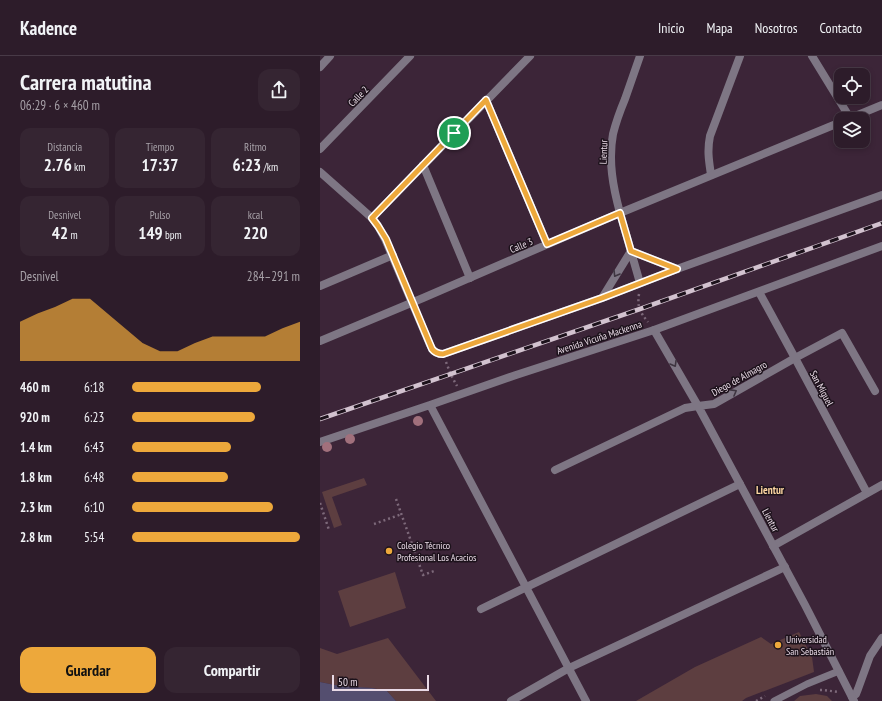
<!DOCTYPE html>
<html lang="es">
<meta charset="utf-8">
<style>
body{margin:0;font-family:"PT Sans Narrow",sans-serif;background:#352532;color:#f1f3f6;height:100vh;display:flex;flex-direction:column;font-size:15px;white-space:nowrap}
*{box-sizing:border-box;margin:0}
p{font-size:13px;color:#a7a1a8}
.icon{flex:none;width:22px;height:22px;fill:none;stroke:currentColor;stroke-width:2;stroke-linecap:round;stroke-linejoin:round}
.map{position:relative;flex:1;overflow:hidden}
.drawer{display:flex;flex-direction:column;background:#2d1c2a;width:320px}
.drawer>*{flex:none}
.tools{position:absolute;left:514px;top:12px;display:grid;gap:8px}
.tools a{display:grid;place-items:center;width:36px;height:36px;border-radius:8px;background:#2d1c2a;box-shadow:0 2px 6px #0003,0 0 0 1px #483a47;font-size:20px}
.scale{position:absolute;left:12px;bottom:10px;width:97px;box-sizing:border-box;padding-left:4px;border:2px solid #e9dae6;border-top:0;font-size:11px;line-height:14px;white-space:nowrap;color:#e9dae6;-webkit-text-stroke:3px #1c121b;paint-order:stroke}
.pin{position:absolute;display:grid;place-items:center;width:34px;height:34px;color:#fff;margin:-17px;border:2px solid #fff;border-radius:50%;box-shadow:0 1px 4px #0007}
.round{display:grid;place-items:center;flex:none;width:42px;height:42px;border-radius:12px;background:#352532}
.head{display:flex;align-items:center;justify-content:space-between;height:68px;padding:0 20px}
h1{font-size:22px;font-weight:700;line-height:30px}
.figures{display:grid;grid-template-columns:repeat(3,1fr);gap:6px;height:68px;padding:4px 20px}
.figures div{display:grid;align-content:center;border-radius:10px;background:#352532;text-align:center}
.figures b{font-size:17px;font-weight:700}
.figures small{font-size:11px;font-weight:400}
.figures p{font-size:11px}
.chart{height:112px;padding:8px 20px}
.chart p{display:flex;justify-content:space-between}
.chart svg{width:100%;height:72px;margin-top:4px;fill:#eda83b;opacity:.7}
.primary-button{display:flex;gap:8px;margin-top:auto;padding:8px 20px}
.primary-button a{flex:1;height:46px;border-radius:12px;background:#eda83b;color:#111;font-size:16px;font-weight:700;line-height:46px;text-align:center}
.primary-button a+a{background:#352532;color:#f1f3f6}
ul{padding:0 20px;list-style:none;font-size:13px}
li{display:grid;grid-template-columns:64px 48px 1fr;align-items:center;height:30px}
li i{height:10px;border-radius:5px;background:#eda83b}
header{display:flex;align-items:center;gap:24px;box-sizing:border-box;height:56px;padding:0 20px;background:#2d1c2a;border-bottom:1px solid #483a47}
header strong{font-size:19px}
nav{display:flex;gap:22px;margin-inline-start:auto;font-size:14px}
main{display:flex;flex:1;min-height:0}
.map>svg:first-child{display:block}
.green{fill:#5d3e40}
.water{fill:#544e6f}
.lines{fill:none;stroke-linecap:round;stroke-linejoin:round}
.path{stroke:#7d697a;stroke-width:2.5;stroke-dasharray:2 3;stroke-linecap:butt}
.service{stroke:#7e7684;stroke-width:7}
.minor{stroke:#7e7684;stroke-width:8}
.tertiary{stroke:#7e7684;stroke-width:8}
.rail-casing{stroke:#d2c2cf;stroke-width:4.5}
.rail{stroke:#1c121b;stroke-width:3;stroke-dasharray:9;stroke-linecap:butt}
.tree{fill:#a1707c}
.oneway{stroke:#3e3540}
.route-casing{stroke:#fff;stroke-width:8}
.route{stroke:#eda83b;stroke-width:5}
.poi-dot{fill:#eda83b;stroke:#1c121b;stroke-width:1.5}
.labels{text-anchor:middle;stroke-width:3;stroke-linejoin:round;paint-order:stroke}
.street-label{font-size:10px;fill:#e9dae6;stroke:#1c121b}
.poi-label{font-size:10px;fill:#e9dae6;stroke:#1c121b;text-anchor:start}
.neighbourhood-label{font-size:11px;font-weight:bold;fill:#fdd7a2;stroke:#1c121b}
</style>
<header>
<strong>Kadence</strong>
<nav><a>Inicio</a><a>Mapa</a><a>Nosotros</a><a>Contacto</a></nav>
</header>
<main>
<section class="drawer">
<div class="head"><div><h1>Carrera matutina</h1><p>06:29 · 6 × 460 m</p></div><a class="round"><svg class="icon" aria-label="share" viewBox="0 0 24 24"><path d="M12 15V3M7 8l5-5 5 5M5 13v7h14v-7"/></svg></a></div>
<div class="figures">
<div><p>Distancia</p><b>2.76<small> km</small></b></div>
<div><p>Tiempo</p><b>17:37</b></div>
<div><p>Ritmo</p><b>6:23<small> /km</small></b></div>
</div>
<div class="figures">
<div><p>Desnivel</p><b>42<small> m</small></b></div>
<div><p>Pulso</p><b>149<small> bpm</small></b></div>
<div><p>kcal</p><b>220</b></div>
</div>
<div class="chart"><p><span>Desnivel</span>284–291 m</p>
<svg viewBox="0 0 160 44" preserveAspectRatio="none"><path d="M0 44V20L10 15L20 11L30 6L40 6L50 15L60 24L70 33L80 38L90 38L100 33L110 29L120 29L130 29L140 29L150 24L160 20V44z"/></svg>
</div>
<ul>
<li><b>460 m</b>6:18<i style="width:77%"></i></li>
<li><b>920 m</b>6:23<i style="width:73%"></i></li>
<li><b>1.4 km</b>6:43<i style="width:59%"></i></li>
<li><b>1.8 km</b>6:48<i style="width:57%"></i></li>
<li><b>2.3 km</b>6:10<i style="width:84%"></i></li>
<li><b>2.8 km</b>5:54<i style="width:100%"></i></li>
</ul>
<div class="primary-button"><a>Guardar</a><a>Compartir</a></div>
</section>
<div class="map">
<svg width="562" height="645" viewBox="0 0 562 645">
<rect width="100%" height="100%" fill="#3c2538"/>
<!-- green -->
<path class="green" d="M44,422L47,429L12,441L22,469L14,472L2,436Z
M75,516L86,552L30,571L18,535Z
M479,576L492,601L494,616L426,642L422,645H316L375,611L441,581L451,588Z
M68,582L116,645H76L67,635L52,632L20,630L0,626V592L17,598Z
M496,638L507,640L512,645H474L480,640Z"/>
<!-- water -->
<path class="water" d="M0,626L20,630L52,632L67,635L76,645H0Z"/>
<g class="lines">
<!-- path -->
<path class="path" d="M319,238C317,251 320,256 328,266
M126,306L131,319L137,330
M76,443L103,519L114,515
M0,447L9,474
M54,468L82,458
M500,634H503L519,636
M436,645L445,640"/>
<!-- service -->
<path class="service" d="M454,645L487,628L519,615"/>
<!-- minor -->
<path class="minor" d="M492,0L530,62
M0,11L10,0
M166,44L227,188
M103,109L150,222
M0,116L52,162L58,170L65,183L110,289C113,295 116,298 123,298L282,242L357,213L562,139
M391,119C389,105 387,95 390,80L420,0
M300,157L320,227
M52,162L210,0
M0,230L73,199
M282,242L311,195L357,213
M110,349L266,645
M0,386L110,349L196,319L334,274
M235,414L365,352L378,350
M547,437L475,302L522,277L555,335
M453,490L562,429
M161,553L420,428
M532,641L536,638L538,633L550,600L562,582
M191,645L249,612L465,511"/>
<!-- tertiary -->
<path class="tertiary" d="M528,63L562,49
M0,93L90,0
M300,157C293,131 288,105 293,78C296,66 300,55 305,43C310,29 315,14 320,0
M0,285L103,242L300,157L521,66
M378,350L394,348L475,302L439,236
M534,645L485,549L378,350L334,274L562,190"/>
<defs>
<path id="rail" d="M0,363L320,253L562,167"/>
</defs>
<!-- rail casing -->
<use href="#rail" class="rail-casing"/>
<!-- rail -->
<use href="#rail" class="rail"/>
</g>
<!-- trees -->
<g class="tree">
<circle cx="98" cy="365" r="5"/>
<circle cx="30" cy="383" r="5"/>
<circle cx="7" cy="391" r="5"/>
</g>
<!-- one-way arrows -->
<defs><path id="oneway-chevron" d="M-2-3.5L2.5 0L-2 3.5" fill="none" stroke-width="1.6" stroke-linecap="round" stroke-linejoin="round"/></defs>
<g class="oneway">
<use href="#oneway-chevron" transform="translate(296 218) rotate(121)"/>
<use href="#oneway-chevron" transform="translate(354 308) rotate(60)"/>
<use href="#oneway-chevron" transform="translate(414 336) rotate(-29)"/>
</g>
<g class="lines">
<defs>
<path id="route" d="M166,44L227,188L300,157L311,195L357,213L282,242L123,298C118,298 115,297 112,293L66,183L58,170L52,162Z"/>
</defs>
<!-- route casing -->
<use href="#route" class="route-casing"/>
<!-- route -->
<use href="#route" class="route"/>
</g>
<!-- markers -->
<g class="poi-dot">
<circle cx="69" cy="495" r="4"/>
<circle cx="458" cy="589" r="4"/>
</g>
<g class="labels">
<!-- street labels -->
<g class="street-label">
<text transform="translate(38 40) rotate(-46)" y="4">Calle 2</text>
<text transform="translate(283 96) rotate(-88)" y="4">Lientur</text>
<text transform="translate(201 189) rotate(-23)" y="4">Calle 3</text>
<text transform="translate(279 281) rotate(-18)" y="4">Avenida Vicuña Mackenna</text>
<text transform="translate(419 322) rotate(-29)" y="4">Diego de Almagro</text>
<text transform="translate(502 332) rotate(62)" y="4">San Miguel</text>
<text transform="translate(451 464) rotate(62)" y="4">Lientur</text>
</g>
<!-- poi labels -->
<g class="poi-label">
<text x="77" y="493">Colegio Técnico<tspan x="77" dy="12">Profesional Los Acacios</tspan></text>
<text x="466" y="587">Universidad<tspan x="466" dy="12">San Sebastián</tspan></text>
</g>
<!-- neighbourhood labels -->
<g class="neighbourhood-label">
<text x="450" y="438">Lientur</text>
</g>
</g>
</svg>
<div class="tools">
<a><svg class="icon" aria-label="locate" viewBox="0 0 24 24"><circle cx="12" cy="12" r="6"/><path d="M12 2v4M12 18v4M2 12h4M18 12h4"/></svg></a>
<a><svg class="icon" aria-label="layers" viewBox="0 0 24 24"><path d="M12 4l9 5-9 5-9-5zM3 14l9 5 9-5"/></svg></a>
</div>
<div class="scale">50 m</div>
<div class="pin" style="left:134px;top:77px;background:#1e9e55"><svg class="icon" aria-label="arrive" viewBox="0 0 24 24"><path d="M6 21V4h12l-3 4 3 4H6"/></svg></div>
</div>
</main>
